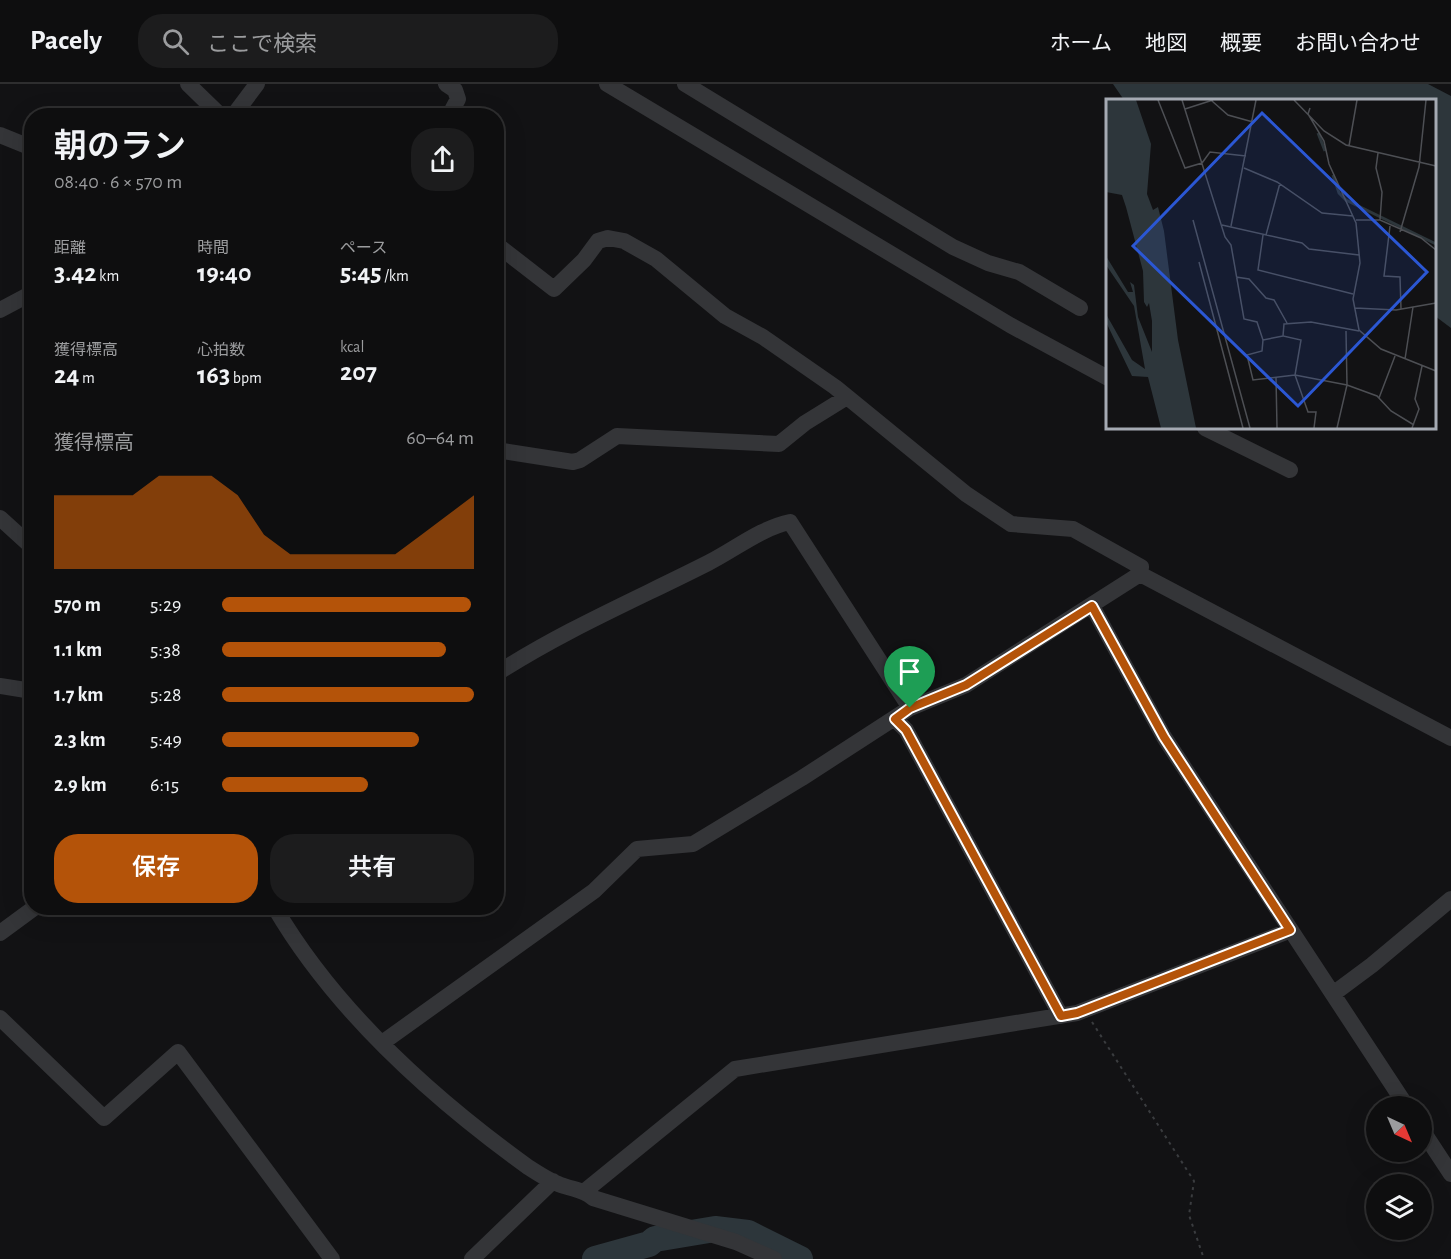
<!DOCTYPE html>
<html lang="ja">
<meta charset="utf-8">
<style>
body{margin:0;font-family:"Alegreya Sans","Noto Sans JP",sans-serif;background:#1c1c1d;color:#f1f3f6;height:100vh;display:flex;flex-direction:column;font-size:22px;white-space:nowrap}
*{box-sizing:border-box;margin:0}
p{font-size:20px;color:#9b9c9e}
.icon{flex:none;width:33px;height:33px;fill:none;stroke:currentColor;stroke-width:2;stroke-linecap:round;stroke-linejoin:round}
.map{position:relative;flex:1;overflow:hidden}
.details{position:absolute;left:24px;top:24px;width:480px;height:807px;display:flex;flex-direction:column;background:#0e0e0f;border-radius:24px;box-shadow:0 6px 24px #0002,0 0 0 2px #2e2e2f}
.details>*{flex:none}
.needle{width:39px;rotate:136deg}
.tools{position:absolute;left:1366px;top:1012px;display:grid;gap:12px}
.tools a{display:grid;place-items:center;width:66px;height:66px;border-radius:50%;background:#0e0e0f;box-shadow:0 6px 24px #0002,0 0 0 2px #2e2e2f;font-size:30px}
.pin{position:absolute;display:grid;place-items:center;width:51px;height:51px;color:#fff;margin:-62px -26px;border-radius:50% 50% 50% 0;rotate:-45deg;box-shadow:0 0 6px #0007}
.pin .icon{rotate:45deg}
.round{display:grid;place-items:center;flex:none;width:63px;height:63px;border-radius:24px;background:#1c1c1d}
.overview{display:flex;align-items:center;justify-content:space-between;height:102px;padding:0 30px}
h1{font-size:33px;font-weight:600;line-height:45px}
.metrics{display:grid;grid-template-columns:repeat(3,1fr);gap:9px;height:102px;padding:6px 30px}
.metrics div{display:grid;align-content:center}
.metrics b{font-size:26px;font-weight:600}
.metrics small{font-size:16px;font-weight:400}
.metrics p{font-size:16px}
.chart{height:168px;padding:12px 30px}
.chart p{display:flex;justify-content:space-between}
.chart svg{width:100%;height:108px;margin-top:6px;fill:#b45309;opacity:.7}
.cta{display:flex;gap:12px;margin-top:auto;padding:12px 30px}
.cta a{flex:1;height:69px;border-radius:24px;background:#b45309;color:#fff;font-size:24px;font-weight:600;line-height:69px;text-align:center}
.cta a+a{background:#1c1c1d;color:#f1f3f6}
ul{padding:0 30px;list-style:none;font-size:20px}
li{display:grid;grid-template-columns:96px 72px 1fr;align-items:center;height:45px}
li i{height:15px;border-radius:8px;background:#b45309}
header{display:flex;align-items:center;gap:36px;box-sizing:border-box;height:84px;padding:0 30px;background:#0e0e0f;border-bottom:2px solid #2e2e2f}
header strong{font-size:28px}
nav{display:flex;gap:33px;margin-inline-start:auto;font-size:21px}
.search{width:420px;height:54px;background:#1c1c1d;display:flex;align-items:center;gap:15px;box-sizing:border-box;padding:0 21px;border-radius:24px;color:#9b9c9e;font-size:22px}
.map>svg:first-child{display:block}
.water{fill:#2d363b}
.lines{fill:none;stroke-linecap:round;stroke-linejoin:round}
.river{stroke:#2d363b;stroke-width:26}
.path{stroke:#3a3c3f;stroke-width:2;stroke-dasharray:3 4.5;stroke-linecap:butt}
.minor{stroke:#343538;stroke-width:16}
.route-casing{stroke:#fff;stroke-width:12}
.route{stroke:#b45309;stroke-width:8}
.inset-river{fill:none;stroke:#2d363b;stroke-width:3}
.inset-road{fill:none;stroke:#4d4f54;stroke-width:1.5}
.view{fill:#2b57d4;fill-opacity:0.15;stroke:#2b57d4;stroke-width:3}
.inset-edge{fill:none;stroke:#a5aab3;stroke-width:3}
</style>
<header>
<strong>Pacely</strong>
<div class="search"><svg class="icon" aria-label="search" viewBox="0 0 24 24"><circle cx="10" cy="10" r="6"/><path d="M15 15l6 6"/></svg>ここで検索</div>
<nav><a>ホーム</a><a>地図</a><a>概要</a><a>お問い合わせ</a></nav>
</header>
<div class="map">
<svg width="1451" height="1175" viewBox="0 0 1451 1175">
<rect width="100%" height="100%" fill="#121214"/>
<!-- water -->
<path class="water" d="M1113,0H1428L1451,12V244L1435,232L1434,16H1124Z"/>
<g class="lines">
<!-- river -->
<path class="river" d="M595,1175L649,1160L655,1155L715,1145L748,1149L800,1175"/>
<!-- path -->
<path class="path" d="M1092,938L1194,1097L1189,1131L1204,1175"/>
<!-- minor -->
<path class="minor" d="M188,0L221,32
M446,0L455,6L458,15L449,32
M607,0L1010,241L1108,294
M685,0L953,163L988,179L1019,188L1080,224
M233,32L257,0
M0,51L32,64
M496,160L554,205L584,176L598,157L608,154L624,157L656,175L725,232L763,253L835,303L966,410L1011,440L1073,445L1141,483L1140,490
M0,226L32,209
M1205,344L1290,386
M496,366L573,378L580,376L617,352L779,360L805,339L847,313
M0,434L32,463
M1140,490L1451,654
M1092,522L1164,653L1407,1023
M496,590C564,546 637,515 708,479C734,466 761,444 790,438L910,624
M0,602L32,607
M895,635L906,646L1061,932
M275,824C336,928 431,1013 528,1083C539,1090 552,1099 564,1102C576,1106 584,1106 593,1114L736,1158L774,1175
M0,849L34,824
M1333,910L1372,881L1451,815
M0,934L104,1034L178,968L332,1175
M382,959L594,807L637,765L693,760L802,694L910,624L966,601L1140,490
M1422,1046L1451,1090
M585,1107L735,985L1077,929L1291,846
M472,1175L553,1097"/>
</g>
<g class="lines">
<defs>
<path id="route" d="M1092,522L1164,653L1290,846L1077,929L1061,932L906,646L895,635L910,624L966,601Z"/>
</defs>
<!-- route casing -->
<use href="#route" class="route-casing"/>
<!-- route -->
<use href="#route" class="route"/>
</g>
<!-- overview -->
<g transform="translate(1106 15)">
<rect width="330" height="330" fill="#121214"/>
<path d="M0,1H30L45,45L41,95L47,111L52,108L58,132L72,241L90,329H55L42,278L26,277L0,223V215L26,261L39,270L28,207L0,166V157L22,193H27L24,183L28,186L32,218L46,253V222L43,204L41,208L38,203L37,172L20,108L16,96L0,93Z" fill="#2d363b"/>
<path class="inset-river" d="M212,34L219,52M227,76L233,94L240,101L330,145"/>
<path class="inset-road" d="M52,1L79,69L96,64L104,53L140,57M76,1L119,138L125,146L138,220L151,223L157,241L156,252L141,256L147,281L189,276L241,286L271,297L285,312L308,326M188,1L218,32L240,46L330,67M106,2L122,16L147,23M204,9L202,15L218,42L223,65L250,124L254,164L247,200L253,231L275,250L330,272M79,10L107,1M243,47L251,1M272,54L270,69L276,93L274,121M138,69L171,83L216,114L247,117M87,121L144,329M250,121H274L315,139L330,151M116,126L196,144L203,150L253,156M125,127L150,1M284,127L278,177L294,178L295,210M294,133L313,68L320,1M157,136L152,171L247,195M160,136L174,84M93,163L137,329M130,178L143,180L160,199L168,201L181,224M249,209L290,211L330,204M157,241L177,237M299,260L307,208M170,278L171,329M273,299L289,257M208,329L210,313H202L189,276L195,241L177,237L178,225L205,223L253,232M231,329L241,286L240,232M306,329L313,310L309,300L316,267"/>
<path class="view" d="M156,14L321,173L192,307L27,147Z"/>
<rect width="330" height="330" class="inset-edge"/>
</g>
</svg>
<div class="tools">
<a><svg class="needle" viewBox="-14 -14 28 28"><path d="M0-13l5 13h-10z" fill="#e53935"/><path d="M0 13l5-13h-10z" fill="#9b9c9e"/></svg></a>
<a><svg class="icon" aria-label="layers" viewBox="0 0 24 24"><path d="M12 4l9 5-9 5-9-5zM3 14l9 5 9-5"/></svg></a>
</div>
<div class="pin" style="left:910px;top:624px;background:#1e9e55"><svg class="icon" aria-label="arrive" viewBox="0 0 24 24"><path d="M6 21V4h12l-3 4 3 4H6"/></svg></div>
<section class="details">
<div class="overview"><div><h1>朝のラン</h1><p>08:40 · 6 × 570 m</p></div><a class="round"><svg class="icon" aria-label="share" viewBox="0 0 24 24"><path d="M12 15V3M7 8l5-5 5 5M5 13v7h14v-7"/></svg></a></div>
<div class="metrics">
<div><p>距離</p><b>3.42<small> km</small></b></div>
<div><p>時間</p><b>19:40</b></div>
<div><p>ペース</p><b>5:45<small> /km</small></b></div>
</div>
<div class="metrics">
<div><p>獲得標高</p><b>24<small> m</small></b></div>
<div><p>心拍数</p><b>163<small> bpm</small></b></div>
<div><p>kcal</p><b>207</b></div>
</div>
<div class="chart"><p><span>獲得標高</span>60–64 m</p>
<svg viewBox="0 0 160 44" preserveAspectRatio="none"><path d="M0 44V14L10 14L20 14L30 14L40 6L50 6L60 6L70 14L80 30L90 38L100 38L110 38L120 38L130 38L140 30L150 22L160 14V44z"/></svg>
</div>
<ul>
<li><b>570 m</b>5:29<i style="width:99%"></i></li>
<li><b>1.1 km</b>5:38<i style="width:89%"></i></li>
<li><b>1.7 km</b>5:28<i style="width:100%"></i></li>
<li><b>2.3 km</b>5:49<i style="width:78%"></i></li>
<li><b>2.9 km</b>6:15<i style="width:58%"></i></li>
</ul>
<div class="cta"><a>保存</a><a>共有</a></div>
</section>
</div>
